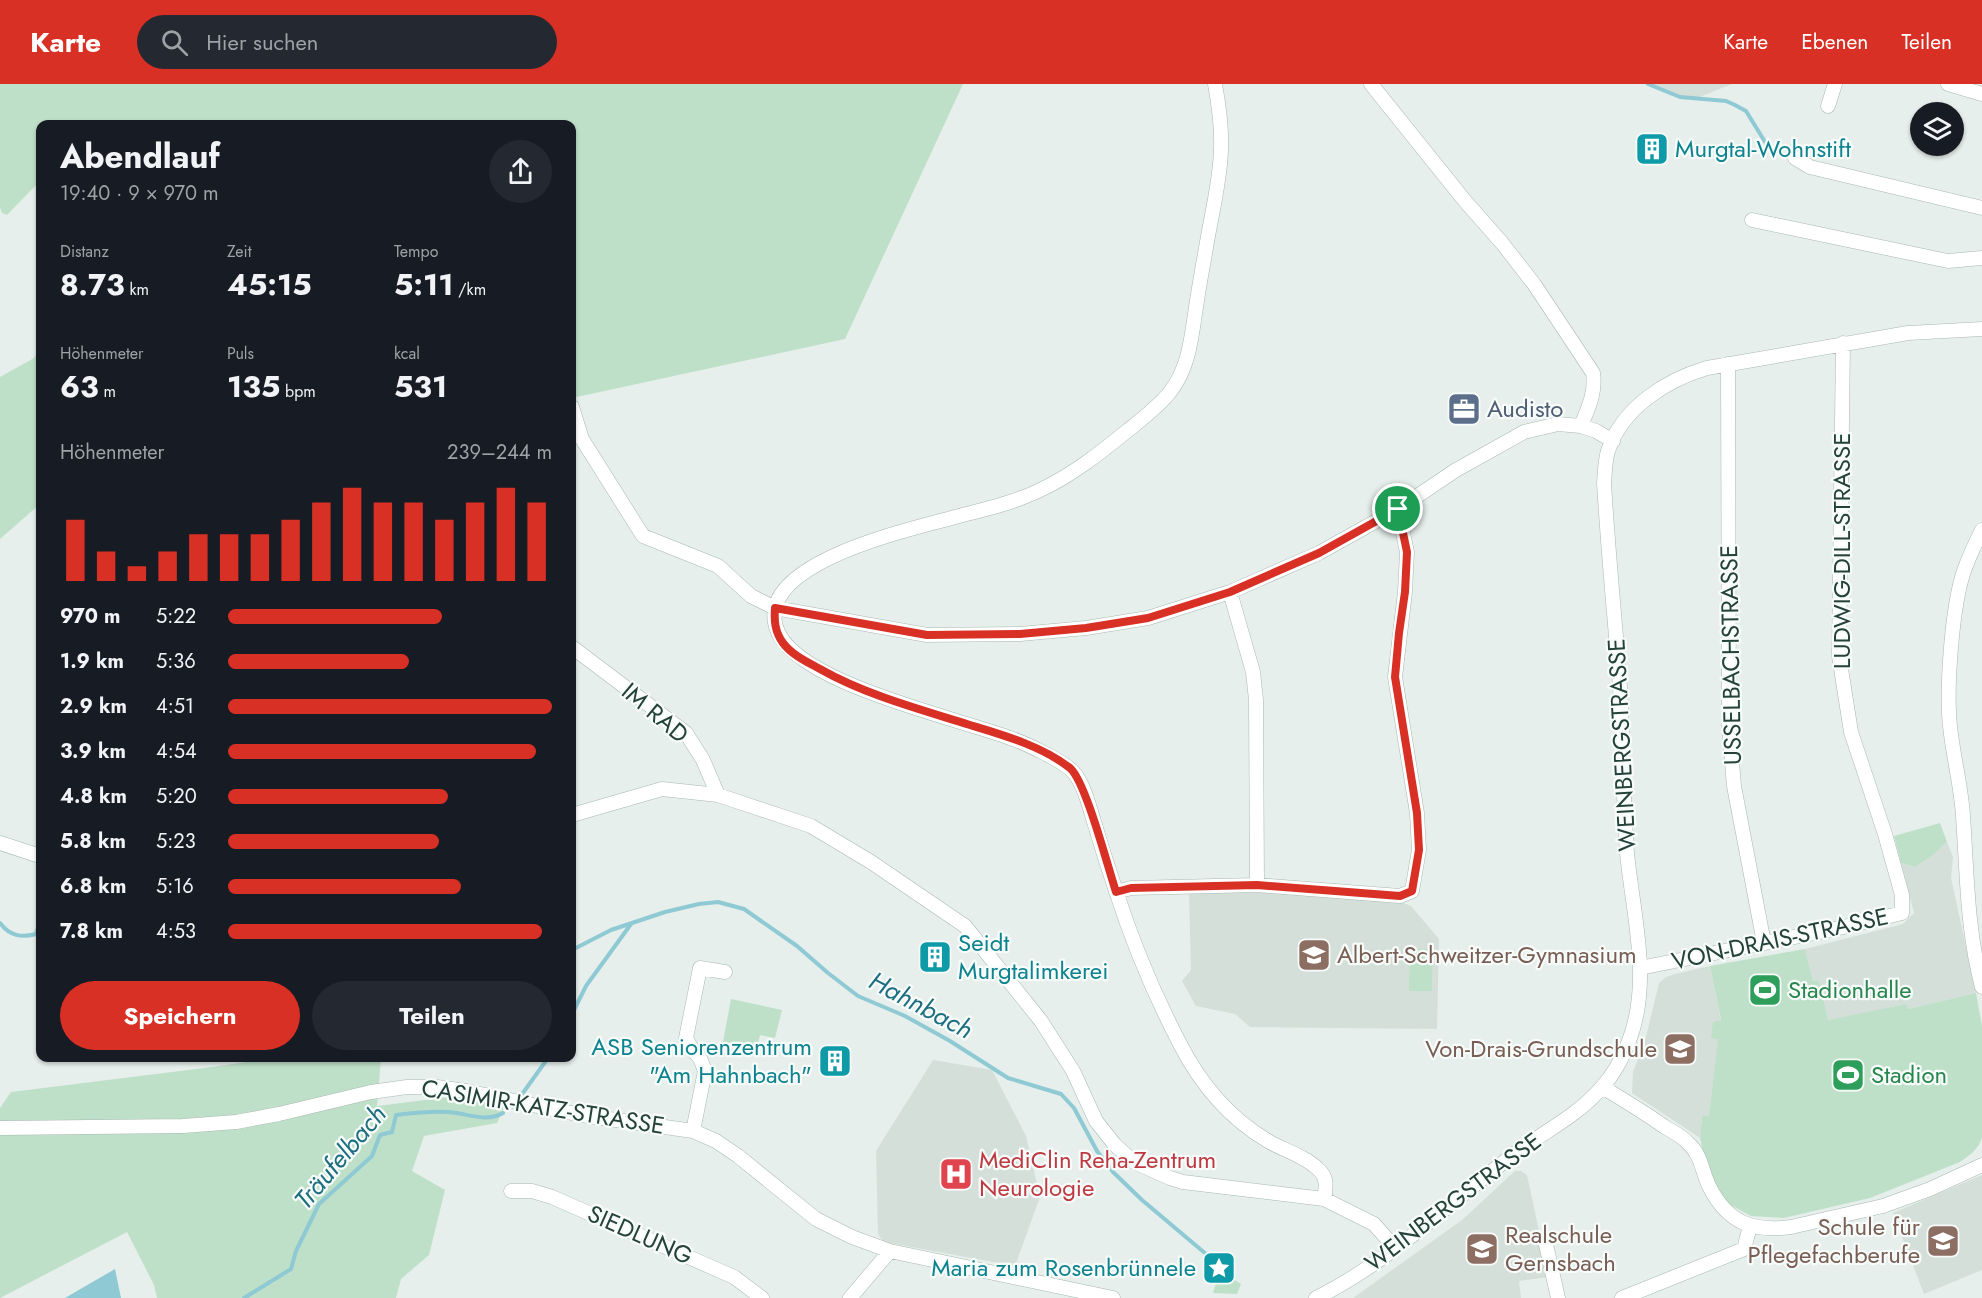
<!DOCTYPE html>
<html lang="de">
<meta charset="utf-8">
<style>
body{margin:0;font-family:Jost,sans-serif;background:#242831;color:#f1f3f6;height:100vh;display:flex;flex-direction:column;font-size:22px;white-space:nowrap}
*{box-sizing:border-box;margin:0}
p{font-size:20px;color:#9ea1a6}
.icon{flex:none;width:33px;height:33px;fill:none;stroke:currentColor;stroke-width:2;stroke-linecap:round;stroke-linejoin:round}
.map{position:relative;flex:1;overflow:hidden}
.side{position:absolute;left:36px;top:36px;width:540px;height:942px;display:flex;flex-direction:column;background:#171b24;border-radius:12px;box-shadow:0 2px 4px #0004}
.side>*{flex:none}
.fabs{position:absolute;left:1910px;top:18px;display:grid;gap:12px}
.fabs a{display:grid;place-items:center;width:54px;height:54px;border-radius:50%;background:#171b24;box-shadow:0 2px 4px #0004;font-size:30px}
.pin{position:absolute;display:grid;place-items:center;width:51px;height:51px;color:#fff;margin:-26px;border:3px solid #fff;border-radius:50%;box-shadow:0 2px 6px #0007}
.round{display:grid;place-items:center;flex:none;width:63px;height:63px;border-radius:32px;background:#242831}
.summary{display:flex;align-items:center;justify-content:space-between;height:102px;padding:0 24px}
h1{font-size:33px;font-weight:700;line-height:45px}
.stats{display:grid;grid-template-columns:repeat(3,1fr);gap:9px;height:102px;padding:6px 24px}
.stats div{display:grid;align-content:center}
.stats b{font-size:30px;font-weight:700}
.stats small{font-size:16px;font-weight:400}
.stats p{font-size:16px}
.chart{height:168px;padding:12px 24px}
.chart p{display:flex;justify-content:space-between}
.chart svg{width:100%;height:108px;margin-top:6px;stroke:#d93025;stroke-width:6}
.button{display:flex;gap:12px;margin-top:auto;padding:12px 24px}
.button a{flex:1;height:69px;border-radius:36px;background:#d93025;color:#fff;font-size:24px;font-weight:700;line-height:69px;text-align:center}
.button a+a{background:#242831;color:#f1f3f6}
ul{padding:0 24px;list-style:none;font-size:20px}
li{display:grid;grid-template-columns:96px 72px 1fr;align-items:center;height:45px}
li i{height:15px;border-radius:8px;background:#d93025}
header{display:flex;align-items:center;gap:36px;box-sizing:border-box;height:84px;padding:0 30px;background:#d93025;color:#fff}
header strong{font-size:28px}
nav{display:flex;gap:33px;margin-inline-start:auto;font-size:21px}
.search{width:420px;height:54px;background:#242831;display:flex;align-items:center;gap:15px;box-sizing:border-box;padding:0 21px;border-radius:33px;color:#9ea1a6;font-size:22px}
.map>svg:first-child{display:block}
.built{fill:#d4dfda}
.green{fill:#bfe0c8}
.water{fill:#8ec9d4}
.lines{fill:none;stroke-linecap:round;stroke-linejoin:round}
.stream{stroke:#8ec9d4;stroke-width:4}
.minor-casing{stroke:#a8b8b2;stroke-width:15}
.minor{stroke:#fff;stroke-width:14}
.route-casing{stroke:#fff;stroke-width:12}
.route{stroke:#d93025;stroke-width:8}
.labels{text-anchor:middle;stroke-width:4.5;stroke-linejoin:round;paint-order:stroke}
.culture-label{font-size:24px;fill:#0d838f;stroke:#f7fbf9;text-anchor:start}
.service-label{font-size:24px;fill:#4e5e75;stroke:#f7fbf9;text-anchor:start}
.street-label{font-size:24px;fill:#24423a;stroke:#f7fbf9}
.education-label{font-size:24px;fill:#785e54;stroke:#f7fbf9;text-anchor:start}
.leisure-label{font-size:24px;fill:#27864d;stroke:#f7fbf9;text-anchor:start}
.health-label{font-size:24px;fill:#be3a42;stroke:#f7fbf9;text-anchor:start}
.water-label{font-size:26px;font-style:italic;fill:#1c6f80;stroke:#f7fbf9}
</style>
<header>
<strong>Karte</strong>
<div class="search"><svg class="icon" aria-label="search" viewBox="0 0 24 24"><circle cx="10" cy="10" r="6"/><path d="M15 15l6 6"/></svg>Hier suchen</div>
<nav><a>Karte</a><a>Ebenen</a><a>Teilen</a></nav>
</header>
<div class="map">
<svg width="1982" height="1214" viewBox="0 0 1982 1214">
<rect width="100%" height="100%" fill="#e6efeb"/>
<!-- built -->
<path class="built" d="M1653,0H1732L1697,14L1679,11Z
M1947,758L1953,773L1951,794L1976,909L1908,925L1906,920L1828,937L1819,896L1813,897L1805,865L1903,840L1914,829L1901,779L1915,783L1933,771Z
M1254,806L1396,816L1411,822L1439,855L1437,945L1250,943L1235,930L1196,922L1182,897L1191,886L1189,809Z
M1710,882L1721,937L1709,1033L1702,1032L1700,1054L1632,1009L1633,988L1645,957L1659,899L1666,893L1675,890Z
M933,976L992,986L1026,1052L1040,1113L1015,1182L884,1158L878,1150L876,1067Z
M1515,1087H1521L1527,1091L1549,1193L1519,1197L1521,1214H1353L1462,1136Z
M1982,1091V1186L1924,1210L1893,1129Z"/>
<!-- green -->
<path class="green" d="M0,0H963L845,255L572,314V40H40V97L7,131L2,129L0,123Z
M40,264V420L0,455V293L34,274Z
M1940,739L1947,758L1933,771L1915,783L1901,779L1894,752Z
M1410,865H1432V907H1409Z
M1805,865L1813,897L1819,896L1828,936L1906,920L1908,925L1976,909L1982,942V1053C1979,1065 1970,1071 1960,1078L1870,1114L1784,1134L1751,1132L1729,1120L1713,1101L1705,1080L1700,1054L1702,1032H1709L1718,955L1711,954L1713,938L1721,936L1710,882Z
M731,915L782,926L775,954L760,951L756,967L723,958Z
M275,974H381L377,1022L474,1010L505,1021L497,1039L424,1052L412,1087L445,1106L429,1171L401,1195L396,1214H157L154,1201L127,1148L0,1214V1024L11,1008L204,984Z
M1220,1187L1241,1200L1237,1210L1213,1209Z"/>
<!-- water -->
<path class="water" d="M115,1185L121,1214H65Z"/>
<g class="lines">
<!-- stream -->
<path class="stream" d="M1648,0L1680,13L1726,17L1735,21L1746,27L1770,66
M0,839C10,852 21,854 36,850L40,837
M572,866L611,846L665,828L699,820L718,818L744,825L797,862L828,889L858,912L905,932L950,957L1008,994L1061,1010L1074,1024L1097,1067L1113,1088L1142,1116L1206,1170
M572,930L586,902L631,840
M520,1013L548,974
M244,1214L291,1185L296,1167L319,1120L372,1072L380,1051L392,1048L396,1031C413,1029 430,1027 448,1028C466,1029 486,1039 503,1029"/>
<defs>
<path id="minor" d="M1215,0C1219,22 1222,44 1221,66C1220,99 1211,132 1206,164C1202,186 1198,208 1195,230C1191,257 1188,285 1170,308C1158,323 1142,335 1127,347C1100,369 1071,392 1038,407C1013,419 986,425 959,432C917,444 756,477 776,543C792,599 958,634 1010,654C1023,658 1036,665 1048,671C1057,676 1068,681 1075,690C1086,705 1090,726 1096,744C1102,765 1109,786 1116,807C1133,860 1154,910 1180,960C1200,999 1229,1034 1268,1057C1283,1066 1305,1072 1318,1085C1328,1093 1326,1104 1324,1115
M1371,0L1465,117L1502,159L1534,200L1593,289C1596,309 1588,324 1581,342
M1948,0L1982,10
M1828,22L1835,0
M1795,74L1810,83L1982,124
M1752,136L1948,177L1982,174
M1728,280L1729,642L1734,702L1764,859
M572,323L582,355L643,452L718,482L751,512L775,524L927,551L1020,550L1086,544L1148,534L1230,508L1319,469L1398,425L1456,386L1524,348L1558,340L1581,342L1596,347L1613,357
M1982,446C1976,458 1970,471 1965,484C1952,519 1946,604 1950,642C1953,672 1961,701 1963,732C1967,789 1967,847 1982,903
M1230,508L1253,588L1256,616L1257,801
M572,563L686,649L703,676L718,711
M572,731L662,705L718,711L811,742L871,778L965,842L1041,937L1073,987L1096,1037L1115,1061L1134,1078L1170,1094L1183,1098L1324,1115L1374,1140L1395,1164
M0,759L40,772
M1116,808L1131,804L1257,801L1400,812L1412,807L1419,766L1417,729L1395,593L1405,508L1407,468L1398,425
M1640,884L1844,843L1902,829V811L1885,750L1851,648L1839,572L1843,259
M1602,1003C1624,1016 1645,1029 1665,1043C1673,1048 1682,1052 1688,1059C1702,1071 1702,1089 1710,1104C1728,1139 1753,1148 1791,1143L1883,1122L1930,1105L1982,1081
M0,1044L183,1042L236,1038L279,1030L371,1008L407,1003H437L466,1007L581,1031L693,1047L716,1057L738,1072L816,1135L852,1153L890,1167L1113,1214
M693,1047L705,987L700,974L692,965L686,954L700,884L725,888
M511,1107H532L552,1113L734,1193L762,1214
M1545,1156L1558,1214
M850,1214L890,1167
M1316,1214C1391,1177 1451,1117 1517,1068C1545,1047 1580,1030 1602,1003C1614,990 1623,973 1629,957C1652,897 1633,831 1627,769C1623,714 1623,658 1620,603C1615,535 1608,467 1604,399C1605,388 1605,377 1608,367C1622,324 1666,296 1707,284L1908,249L1982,245
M1622,1214L1744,1165L1750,1142"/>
</defs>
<!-- minor casing -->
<use href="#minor" class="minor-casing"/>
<!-- minor -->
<use href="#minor" class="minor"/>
</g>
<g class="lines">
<defs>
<path id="route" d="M1398,425L1407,468L1405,508L1399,549L1395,593L1417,729L1419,766L1412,807L1400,812L1257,801L1131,804L1116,808C1108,784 1086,698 1070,684C1042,662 1003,651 970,641C919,625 866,611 820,585C807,578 792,571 783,559C775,548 774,537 775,524L927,551L1020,550L1086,544L1148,534L1230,508L1319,469Z"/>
</defs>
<!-- route casing -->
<use href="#route" class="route-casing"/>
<!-- route -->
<use href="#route" class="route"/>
</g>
<!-- icons -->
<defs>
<symbol id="building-square" viewBox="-11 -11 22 22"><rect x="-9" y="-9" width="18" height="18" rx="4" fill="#0f9aa8" stroke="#f7fbf9"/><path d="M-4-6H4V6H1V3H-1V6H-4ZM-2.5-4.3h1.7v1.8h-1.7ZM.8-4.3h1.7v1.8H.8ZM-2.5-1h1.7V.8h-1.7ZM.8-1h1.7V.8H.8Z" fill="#fff"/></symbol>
<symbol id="office-square" viewBox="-11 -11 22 22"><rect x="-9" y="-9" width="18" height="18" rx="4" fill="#5c6f8a" stroke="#f7fbf9"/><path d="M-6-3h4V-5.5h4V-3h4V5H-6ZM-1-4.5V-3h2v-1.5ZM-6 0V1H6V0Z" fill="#fff"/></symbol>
<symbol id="school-square" viewBox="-11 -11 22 22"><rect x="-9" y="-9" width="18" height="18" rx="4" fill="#8d6e63" stroke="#f7fbf9"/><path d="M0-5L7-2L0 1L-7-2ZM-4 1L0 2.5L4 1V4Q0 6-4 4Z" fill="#fff"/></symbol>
<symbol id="stadium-square" viewBox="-11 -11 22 22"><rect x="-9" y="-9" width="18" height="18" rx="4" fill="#2e9e5b" stroke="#f7fbf9"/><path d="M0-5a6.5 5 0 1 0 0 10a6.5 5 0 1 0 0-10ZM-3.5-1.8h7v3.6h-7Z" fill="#fff"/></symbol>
<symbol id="hospital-square" viewBox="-11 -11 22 22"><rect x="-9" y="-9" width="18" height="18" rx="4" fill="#e0444e" stroke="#f7fbf9"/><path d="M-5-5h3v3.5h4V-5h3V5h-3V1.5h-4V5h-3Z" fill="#fff"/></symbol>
<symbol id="sight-square" viewBox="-11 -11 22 22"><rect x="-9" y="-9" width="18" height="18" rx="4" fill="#0f9aa8" stroke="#f7fbf9"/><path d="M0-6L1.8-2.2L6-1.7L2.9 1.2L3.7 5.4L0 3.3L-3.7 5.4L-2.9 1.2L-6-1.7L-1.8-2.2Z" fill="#fff"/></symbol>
</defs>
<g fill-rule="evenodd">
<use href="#building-square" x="1633" y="46" width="38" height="38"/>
<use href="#office-square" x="1445" y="306" width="38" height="38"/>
<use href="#school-square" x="1295" y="852" width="38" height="38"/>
<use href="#building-square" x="916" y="854" width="38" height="38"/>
<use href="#stadium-square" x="1746" y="887" width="38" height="38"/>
<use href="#school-square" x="1661" y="946" width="38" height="38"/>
<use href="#building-square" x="816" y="958" width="38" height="38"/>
<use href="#stadium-square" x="1829" y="972" width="38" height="38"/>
<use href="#hospital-square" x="937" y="1071" width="38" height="38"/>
<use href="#school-square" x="1924" y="1138" width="38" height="38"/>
<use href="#school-square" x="1463" y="1146" width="38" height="38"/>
<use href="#sight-square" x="1200" y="1165" width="38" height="38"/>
</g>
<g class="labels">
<!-- culture labels -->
<g class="culture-label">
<text x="1675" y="73">Murgtal-Wohnstift</text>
<text x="958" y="867">Seidt<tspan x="958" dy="28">Murgtalimkerei</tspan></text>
<text x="812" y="971" text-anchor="end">ASB Seniorenzentrum<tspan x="812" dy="28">"Am Hahnbach"</tspan></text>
<text x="1196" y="1192" text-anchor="end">Maria zum Rosenbrünnele</text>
</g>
<!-- service labels -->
<g class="service-label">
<text x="1487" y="333">Audisto</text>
</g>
<!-- street labels -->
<g class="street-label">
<text transform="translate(1842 467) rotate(-90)" y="8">LUDWIG-DILL-STRASSE</text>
<text transform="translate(1731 571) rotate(-91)" y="8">USSELBACHSTRASSE</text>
<text transform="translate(655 629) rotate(40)" y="8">IM RAD</text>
<text transform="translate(1622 661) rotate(-93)" y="8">WEINBERGSTRASSE</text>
<text transform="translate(1780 855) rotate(-12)" y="8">VON-DRAIS-STRASSE</text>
<text transform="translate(543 1023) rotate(9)" y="8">CASIMIR-KATZ-STRASSE</text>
<text transform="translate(1453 1118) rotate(-37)" y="8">WEINBERGSTRASSE</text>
<text transform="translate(640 1151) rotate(24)" y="8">SIEDLUNG</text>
</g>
<!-- education labels -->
<g class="education-label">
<text x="1337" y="879">Albert-Schweitzer-Gymnasium</text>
<text x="1657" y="973" text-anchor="end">Von-Drais-Grundschule</text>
<text x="1920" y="1151" text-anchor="end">Schule für<tspan x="1920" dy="28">Pflegefachberufe</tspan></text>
<text x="1505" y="1159">Realschule<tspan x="1505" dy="28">Gernsbach</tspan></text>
</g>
<!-- leisure labels -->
<g class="leisure-label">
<text x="1788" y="914">Stadionhalle</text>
<text x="1871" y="999">Stadion</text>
</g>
<!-- health labels -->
<g class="health-label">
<text x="979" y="1084">MediClin Reha-Zentrum<tspan x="979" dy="28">Neurologie</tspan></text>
</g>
<!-- water labels -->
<g class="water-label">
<text transform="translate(921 921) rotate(28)" y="9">Hahnbach</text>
<text transform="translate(340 1073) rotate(-50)" y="9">Träufelbach</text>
</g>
</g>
</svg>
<div class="fabs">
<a><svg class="icon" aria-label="layers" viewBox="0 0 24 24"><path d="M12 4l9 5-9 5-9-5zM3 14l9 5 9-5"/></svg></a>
</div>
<div class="pin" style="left:1398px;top:425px;background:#1e9e55"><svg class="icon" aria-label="arrive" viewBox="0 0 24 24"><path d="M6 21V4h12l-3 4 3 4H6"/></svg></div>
<section class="side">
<div class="summary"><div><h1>Abendlauf</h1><p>19:40 · 9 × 970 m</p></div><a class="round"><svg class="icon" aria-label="share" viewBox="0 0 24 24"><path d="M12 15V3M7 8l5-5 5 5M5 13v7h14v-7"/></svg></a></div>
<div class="stats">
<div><p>Distanz</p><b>8.73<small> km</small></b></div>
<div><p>Zeit</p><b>45:15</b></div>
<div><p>Tempo</p><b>5:11<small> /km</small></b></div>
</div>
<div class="stats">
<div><p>Höhenmeter</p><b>63<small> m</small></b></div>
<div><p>Puls</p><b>135<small> bpm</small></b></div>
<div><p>kcal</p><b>531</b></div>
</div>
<div class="chart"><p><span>Höhenmeter</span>239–244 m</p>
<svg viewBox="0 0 160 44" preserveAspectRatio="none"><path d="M5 44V19M15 44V32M25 44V38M35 44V32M45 44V25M55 44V25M65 44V25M75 44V19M85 44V12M95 44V6M105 44V12M115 44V12M125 44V19M135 44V12M145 44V6M155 44V12"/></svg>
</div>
<ul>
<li><b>970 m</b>5:22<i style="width:66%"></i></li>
<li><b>1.9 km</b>5:36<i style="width:56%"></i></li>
<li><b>2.9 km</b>4:51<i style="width:100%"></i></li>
<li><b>3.9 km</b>4:54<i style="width:95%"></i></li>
<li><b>4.8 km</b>5:20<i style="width:68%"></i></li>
<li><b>5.8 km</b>5:23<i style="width:65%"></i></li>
<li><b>6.8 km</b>5:16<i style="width:72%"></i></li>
<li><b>7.8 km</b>4:53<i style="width:97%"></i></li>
</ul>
<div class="button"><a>Speichern</a><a>Teilen</a></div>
</section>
</div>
